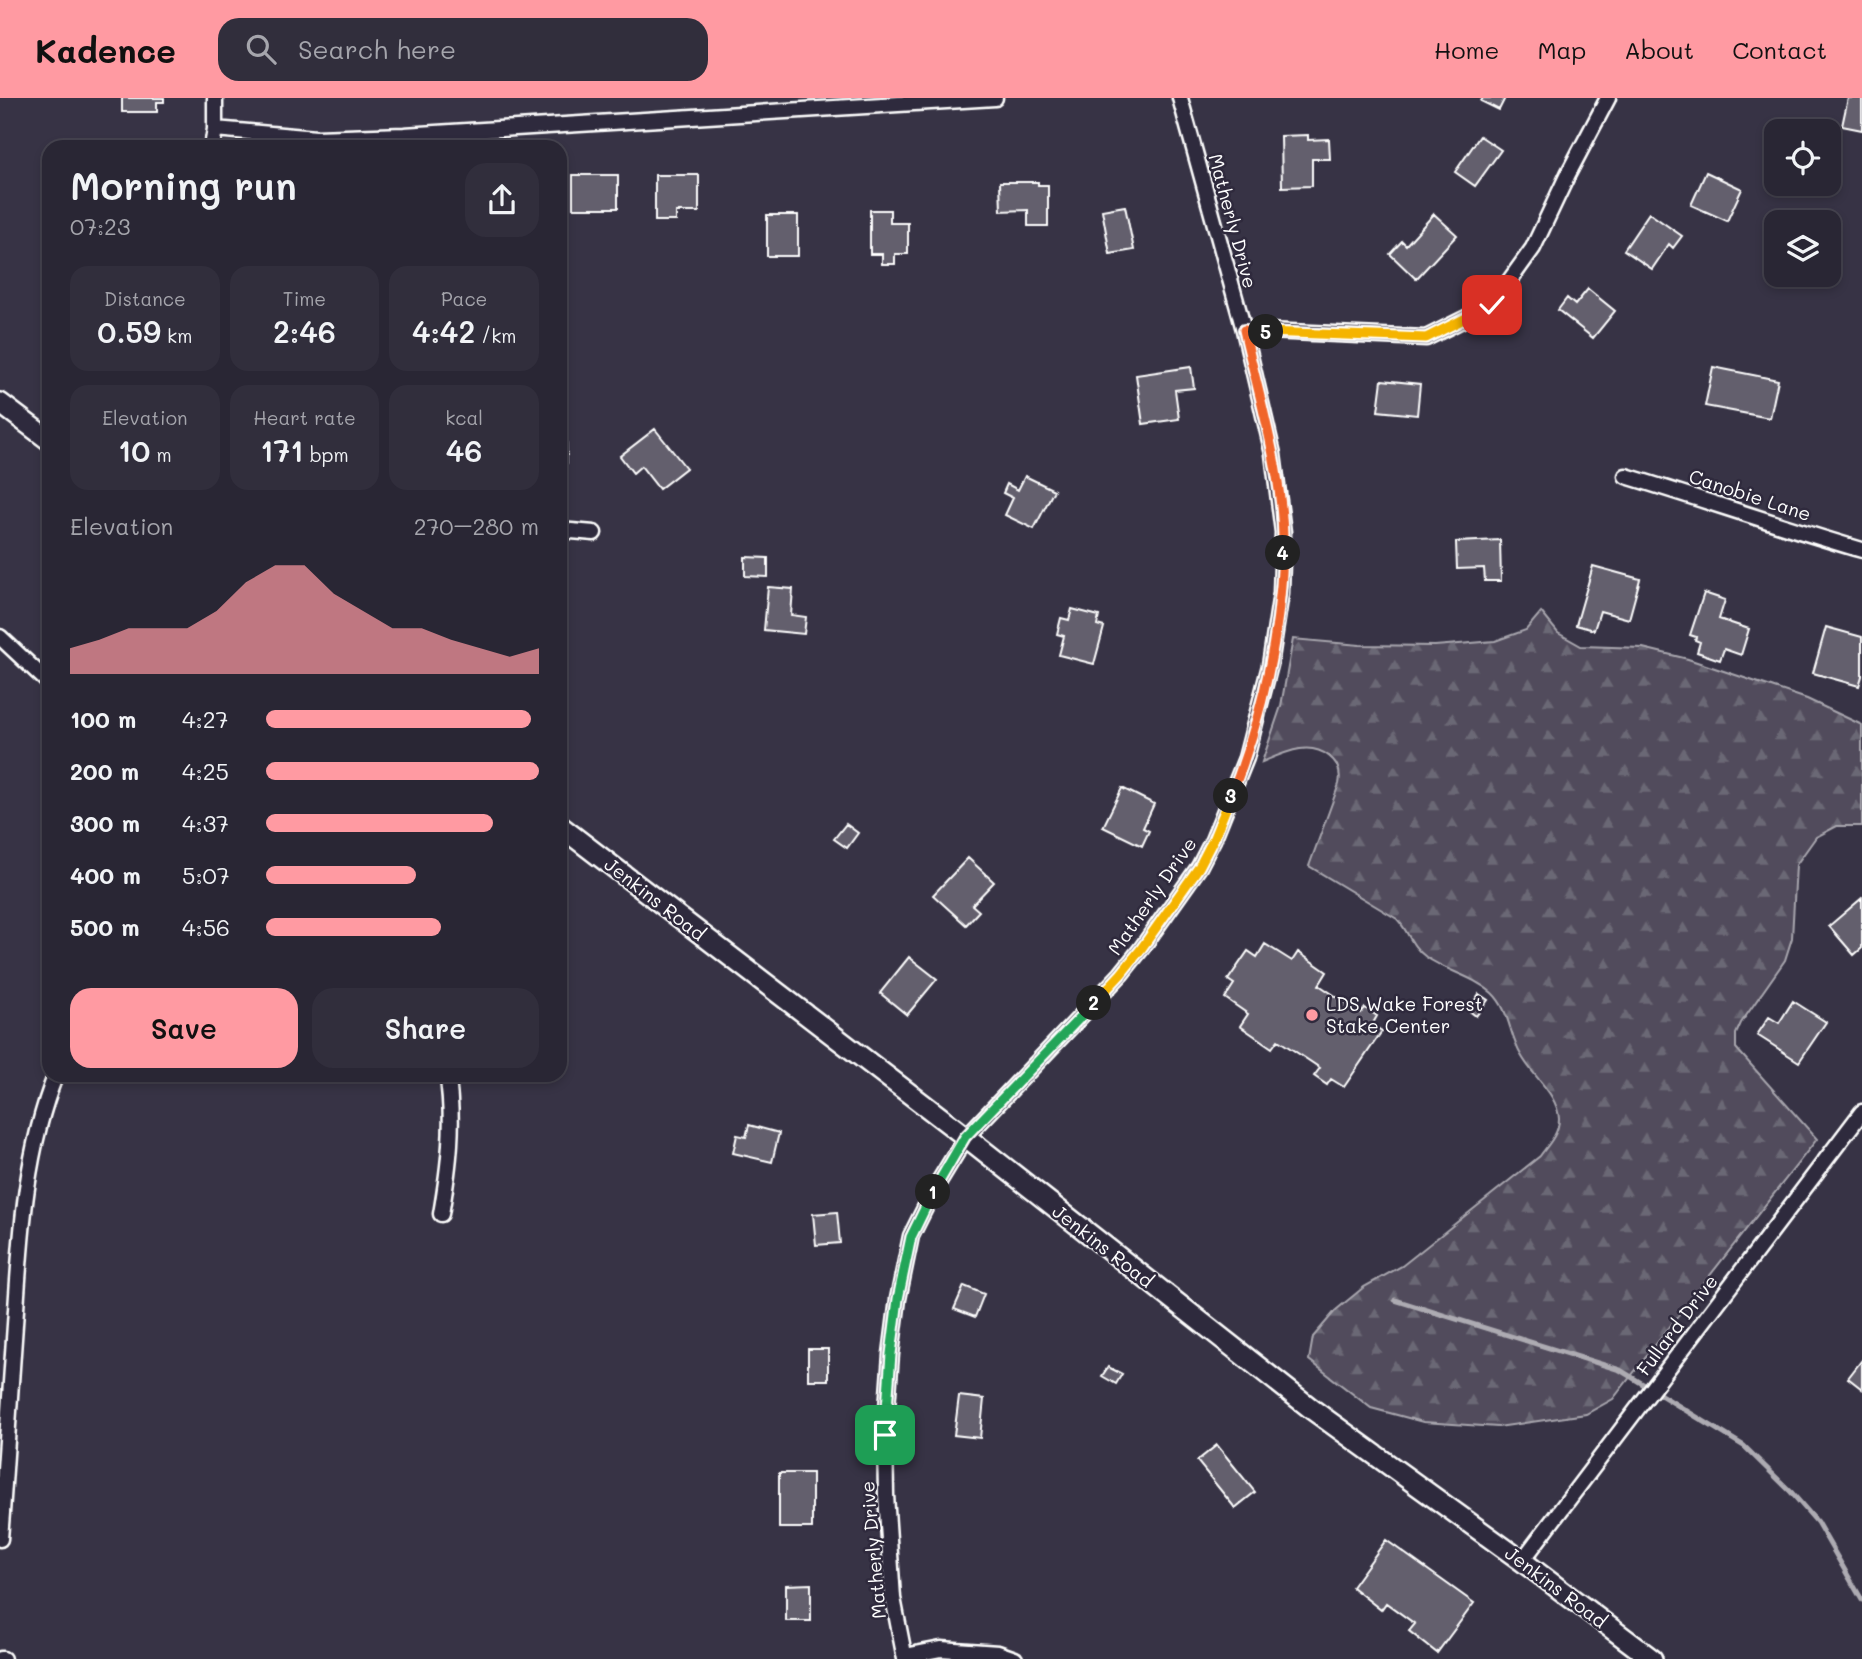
<!DOCTYPE html>
<meta charset="utf-8">
<style>
body{margin:0;font-family:Mali,sans-serif;background:#312e3c;color:#f1f3f6;height:100vh;display:flex;flex-direction:column;font-size:26px;white-space:nowrap}
*{box-sizing:border-box;margin:0}
p{font-size:23px;color:#a5a5ac}
.icon{flex:none;width:38px;height:38px;fill:none;stroke:currentColor;stroke-width:2;stroke-linecap:round;stroke-linejoin:round}
.map{position:relative;flex:1;overflow:hidden}
.drawer{position:absolute;left:42px;top:42px;width:525px;height:942px;display:flex;flex-direction:column;background:#292634;border-radius:21px;box-shadow:0 4px 10px #0003,0 0 0 2px #45434f}
.drawer>*{flex:none}
.tools{position:absolute;left:1764px;top:21px;display:grid;gap:14px}
.tools a{display:grid;place-items:center;width:77px;height:77px;border-radius:14px;background:#292634;box-shadow:0 4px 10px #0003,0 0 0 2px #45434f;font-size:35px}
.pin{position:absolute;display:grid;place-items:center;width:60px;height:60px;color:#fff;margin:-30px;border-radius:14px;box-shadow:0 4px 10px #0006}
.km{position:absolute;width:35px;height:35px;margin:-18px;border-radius:50%;background:#222;color:#fff;font-size:19px;line-height:35px;text-align:center}
.round{display:grid;place-items:center;flex:none;width:74px;height:74px;border-radius:21px;background:#312e3c}
.head{display:flex;align-items:center;justify-content:space-between;height:119px;padding:0 28px}
h1{font-size:38px;font-weight:600;line-height:52px}
.metrics{display:grid;grid-template-columns:repeat(3,1fr);gap:10px;height:119px;padding:7px 28px}
.metrics div{display:grid;align-content:center;border-radius:18px;background:#312e3c;text-align:center}
.metrics b{font-size:30px;font-weight:600}
.metrics small{font-size:19px;font-weight:400}
.metrics p{font-size:19px}
.chart{height:196px;padding:14px 28px}
.chart p{display:flex;justify-content:space-between}
.chart svg{width:100%;height:126px;margin-top:7px;fill:#ff9aa2;opacity:.7}
.button{display:flex;gap:14px;margin-top:auto;padding:14px 28px}
.button a{flex:1;height:80px;border-radius:21px;background:#ff9aa2;color:#111;font-size:28px;font-weight:600;line-height:80px;text-align:center}
.button a+a{background:#312e3c;color:#f1f3f6}
ul{padding:0 28px;list-style:none;font-size:23px}
li{display:grid;grid-template-columns:112px 84px 1fr;align-items:center;height:52px}
li i{height:18px;border-radius:9px;background:#ff9aa2}
header{display:flex;align-items:center;gap:42px;box-sizing:border-box;height:98px;padding:0 35px;background:#ff9aa2;color:#111}
header strong{font-size:33px}
nav{display:flex;gap:38px;margin-inline-start:auto;font-size:24px}
.search{width:490px;height:63px;background:#312e3c;display:flex;align-items:center;gap:18px;box-sizing:border-box;padding:0 24px;border-radius:21px;color:#a5a5ac;font-size:26px}
.map>svg:first-child{display:block}
.forest{fill:url(#forest-firs);stroke:#a8a6ae;stroke-width:2}
.lines{fill:none;stroke-linecap:round;stroke-linejoin:round}
.stream{stroke:#adabb2;stroke-width:5}
.building{fill:#635f6d;stroke:#fff;stroke-width:2}
.street-casing{stroke:#fff;stroke-width:19}
.secondary-casing{stroke:#fff;stroke-width:24}
.street{stroke:#2f2a3d;stroke-width:14}
.secondary{stroke:#2f2a3d;stroke-width:19}
.split-1-casing{stroke:#fff;stroke-width:14}
.split-2-casing{stroke:#fff;stroke-width:14}
.split-3-casing{stroke:#fff;stroke-width:14}
.split-4-casing{stroke:#fff;stroke-width:14}
.split-5-casing{stroke:#fff;stroke-width:14}
.split-6-casing{stroke:#fff;stroke-width:14}
.split-1{stroke:#22a559;stroke-width:9}
.split-2{stroke:#22a559;stroke-width:9}
.split-3{stroke:#f5b400;stroke-width:9}
.split-4{stroke:#f0652b;stroke-width:9}
.split-5{stroke:#f0652b;stroke-width:9}
.split-6{stroke:#f5b400;stroke-width:9}
.poi-dot{fill:#ff9aa2;stroke:#2f2a3d;stroke-width:2.5}
.labels{text-anchor:middle;stroke-width:5;stroke-linejoin:round;paint-order:stroke}
.street-label{font-size:19px;fill:#fff;stroke:#2f2a3d}
.poi-label{font-size:19px;fill:#fff;stroke:#2f2a3d;text-anchor:start}
</style>
<header>
<strong>Kadence</strong>
<div class="search"><svg class="icon" aria-label="search" viewBox="0 0 24 24"><circle cx="10" cy="10" r="6"/><path d="M15 15l6 6"/></svg>Search here</div>
<nav><a>Home</a><a>Map</a><a>About</a><a>Contact</a></nav>
</header>
<div class="map">
<svg width="1862" height="1561" viewBox="0 0 1862 1561">
<defs>
<pattern id="forest-firs" width="22" height="20" patternUnits="userSpaceOnUse" patternTransform="scale(1.75)"><rect width="22" height="20" fill="#514c5c"/><path d="M5 1l3.5 6h-7zM16 11l3.5 6h-7z" fill="#6b6774"/></pattern>
</defs>
<rect width="100%" height="100%" fill="#373345"/>
<filter id="ink" filterUnits="userSpaceOnUse"><feTurbulence type="fractalNoise" baseFrequency=".0143" numOctaves="2"/><feDisplacementMap in="SourceGraphic" scale="14" xChannelSelector="R" yChannelSelector="G"/><feConvolveMatrix kernelMatrix="1 2 1 2 8 2 1 2 1" color-interpolation-filters="sRGB"/></filter>
<g filter="url(#ink)">
<!-- forest -->
<path class="forest" d="M1541,514L1558,535L1581,548L1643,550L1688,561L1807,601L1862,627V728H1837L1816,739L1796,767L1792,840L1785,862L1741,925L1736,936V950L1817,1041L1613,1301L1586,1316L1498,1329L1423,1324L1371,1310L1309,1262L1313,1239L1336,1212L1364,1189L1402,1168L1540,1058C1548,1047 1559,1036 1559,1021C1558,996 1532,978 1521,957C1509,937 1510,912 1492,895C1473,878 1446,873 1426,859C1409,846 1410,835 1397,821L1309,768L1339,686C1344,662 1321,648 1300,651C1287,653 1274,659 1262,664L1281,608L1293,541L1360,547L1435,548L1495,543L1526,532Z"/>
<g class="lines">
<!-- stream -->
<path class="stream" d="M1395,1202L1620,1272L1744,1348L1791,1394L1817,1424L1862,1502"/>
</g>
<!-- building -->
<path class="building" d="M122,0H164V4H157V14H122Z
M1483,0H1505L1499,12L1481,3Z
M1848,0H1862V32L1842,28Z
M1308,37V42L1329,41L1330,61H1312V88L1282,89L1281,38Z
M1480,38L1501,52L1475,88L1455,74Z
M1706,74L1742,91L1727,123L1691,107Z
M573,77H618V110H573Z
M655,77H699V114H676V123H655Z
M1000,84H1038V87H1048V128H1028V112L1001,113Z
M1125,108L1134,152L1110,156L1102,112Z
M870,112H890V125H908V156H895V166H882V156H870Z
M1649,115L1682,138L1673,150L1669,146L1652,171L1624,152Z
M1434,116L1457,137L1416,181L1390,156L1402,143L1406,147Z
M767,117H798V158H767Z
M1588,191L1615,213L1593,240L1558,212L1567,200L1575,207Z
M1191,269L1194,290L1175,292L1179,321L1143,326L1136,277Z
M1713,269L1778,282L1770,320L1705,308Z
M1382,282L1420,286L1417,317L1378,313Z
M560,320H566L567,365H560Z
M655,331L686,370L659,391L641,368L633,375L620,358Z
M1025,378L1054,392L1034,431L1005,417L1013,400L1003,395L1007,386L1018,392Z
M1500,442L1501,483H1485L1484,470L1457,471L1456,444Z
M745,459L768,460V479L745,478Z
M1593,468L1640,481L1629,521L1600,513L1594,532L1576,527Z
M768,489L793,491L791,517L806,519L804,536L764,532Z
M1704,495L1725,502L1719,521L1749,531L1741,557L1724,551L1720,562L1697,554L1700,544L1695,542L1696,539L1690,537Z
M1072,511L1099,518L1097,527L1104,529L1094,566L1059,557L1064,538L1057,536L1061,520L1069,522Z
M1826,529L1862,539V578L1859,588L1813,575Z
M1122,690L1154,706L1143,730L1149,733L1142,748L1103,729Z
M846,726L858,735L847,750L834,741Z
M968,760L994,784L972,807L979,813L966,827L933,797Z
M1862,800V850L1854,857L1829,828Z
M1265,846L1292,863L1298,854L1327,874L1319,887L1361,915L1365,910L1377,918L1372,927L1382,933L1344,989L1331,981L1327,987L1314,978L1320,970L1278,942L1272,950L1240,928L1248,916L1225,900L1234,886L1228,882L1248,853L1257,859Z
M909,859L937,881L907,917L880,895Z
M1479,896L1488,902L1476,918L1468,912Z
M1793,903L1826,924L1799,964L1757,937L1769,919L1779,925Z
M749,1027L779,1035L772,1064L733,1055L737,1037L746,1039Z
M837,1114L840,1145L816,1147L813,1116Z
M964,1188L984,1196L975,1219L954,1211Z
M808,1251H828V1282H808Z
M1862,1262V1291L1848,1280Z
M1108,1269L1122,1276L1116,1286L1102,1278Z
M959,1298L984,1301L980,1340L954,1337Z
M1217,1347L1255,1394L1235,1410L1197,1363Z
M779,1375H812V1430H779Z
M1386,1442L1474,1505L1437,1555L1409,1533L1415,1526L1386,1505L1381,1512L1352,1489Z
M811,1486V1523H786V1487Z"/>
<g class="lines">
<defs>
<path id="street" d="M215,31L316,40L404,37L995,0
M212,49L215,31V0
M1244,232L1426,240L1492,207L1533,150L1568,76L1608,0
M1626,378C1705,402 1783,429 1862,452
M560,432L594,435
M0,539L49,585
M441,1116C449,1069 455,1024 447,976
M0,1441C6,1365 10,1289 16,1212C21,1133 26,1051 56,976
M1522,1463L1862,1014
M905,1558L941,1551L998,1555L1015,1561
M0,1561H3
M905,1561L893,1500L886,1397L885,1337L891,1256L898,1201L911,1138L935,1090L966,1039L1121,876L1141,851L1199,769L1213,742L1246,660L1270,567L1281,495L1283,434L1273,356L1244,232L1180,0"/>
<path id="secondary" d="M0,305L49,342
M560,728L966,1039L1313,1312L1522,1463L1652,1561"/>
</defs>
<!-- street casing -->
<use href="#street" class="street-casing"/>
<!-- secondary casing -->
<use href="#secondary" class="secondary-casing"/>
<!-- street -->
<use href="#street" class="street"/>
<!-- secondary -->
<use href="#secondary" class="secondary"/>
</g>
</g>
<g class="lines" filter="url(#ink)">
<defs>
<path id="split-1" d="M885,1337L891,1256L898,1201L911,1139L933,1094"/>
<path id="split-2" d="M933,1094L965,1039L1094,905"/>
<path id="split-3" d="M1094,905L1121,876L1141,851L1199,769L1213,742L1231,698"/>
<path id="split-4" d="M1231,698C1261,622 1280,538 1283,455"/>
<path id="split-5" d="M1266,234L1244,232C1260,303 1285,382 1283,455"/>
<path id="split-6" d="M1266,234L1426,240L1492,207"/>
</defs>
<!-- split-1 casing -->
<use href="#split-1" class="split-1-casing"/>
<!-- split-2 casing -->
<use href="#split-2" class="split-2-casing"/>
<!-- split-3 casing -->
<use href="#split-3" class="split-3-casing"/>
<!-- split-4 casing -->
<use href="#split-4" class="split-4-casing"/>
<!-- split-5 casing -->
<use href="#split-5" class="split-5-casing"/>
<!-- split-6 casing -->
<use href="#split-6" class="split-6-casing"/>
<!-- split-1 -->
<use href="#split-1" class="split-1"/>
<!-- split-2 -->
<use href="#split-2" class="split-2"/>
<!-- split-3 -->
<use href="#split-3" class="split-3"/>
<!-- split-4 -->
<use href="#split-4" class="split-4"/>
<!-- split-5 -->
<use href="#split-5" class="split-5"/>
<!-- split-6 -->
<use href="#split-6" class="split-6"/>
</g>
<!-- markers -->
<circle class="poi-dot" cx="1312" cy="917" r="7"/>
<g class="labels">
<!-- street labels -->
<g class="street-label">
<text transform="translate(1233 123) rotate(75)" y="7">Matherly Drive</text>
<text transform="translate(1750 397) rotate(18)" y="7">Canobie Lane</text>
<text transform="translate(1152 798) rotate(-55)" y="7">Matherly Drive</text>
<text transform="translate(655 801) rotate(38)" y="7">Jenkins Road</text>
<text transform="translate(1103 1148) rotate(38)" y="7">Jenkins Road</text>
<text transform="translate(1677 1227) rotate(-53)" y="7">Fullard Drive</text>
<text transform="translate(873 1452) rotate(-95)" y="7">Matherly Drive</text>
<text transform="translate(1556 1489) rotate(37)" y="7">Jenkins Road</text>
</g>
<!-- poi labels -->
<g class="poi-label">
<text x="1326" y="913">LDS Wake Forest<tspan x="1326" dy="22">Stake Center</tspan></text>
</g>
</g>
</svg>
<div class="tools">
<a><svg class="icon" aria-label="locate" viewBox="0 0 24 24"><circle cx="12" cy="12" r="6"/><path d="M12 2v4M12 18v4M2 12h4M18 12h4"/></svg></a>
<a><svg class="icon" aria-label="layers" viewBox="0 0 24 24"><path d="M12 4l9 5-9 5-9-5zM3 14l9 5 9-5"/></svg></a>
</div>
<div class="pin" style="left:885px;top:1337px;background:#1e9e55"><svg class="icon" aria-label="arrive" viewBox="0 0 24 24"><path d="M6 21V4h12l-3 4 3 4H6"/></svg></div>
<div class="pin" style="left:1492px;top:207px;background:#d93025"><svg class="icon" aria-label="check" viewBox="0 0 24 24"><path d="M5 12l5 5 9-10"/></svg></div>
<b class="km" style="left:933px;top:1094px">1</b>
<b class="km" style="left:1094px;top:905px">2</b>
<b class="km" style="left:1231px;top:698px">3</b>
<b class="km" style="left:1283px;top:455px">4</b>
<b class="km" style="left:1266px;top:234px">5</b>
<section class="drawer">
<div class="head"><div><h1>Morning run</h1><p>07:23</p></div><a class="round"><svg class="icon" aria-label="share" viewBox="0 0 24 24"><path d="M12 15V3M7 8l5-5 5 5M5 13v7h14v-7"/></svg></a></div>
<div class="metrics">
<div><p>Distance</p><b>0.59<small> km</small></b></div>
<div><p>Time</p><b>2:46</b></div>
<div><p>Pace</p><b>4:42<small> /km</small></b></div>
</div>
<div class="metrics">
<div><p>Elevation</p><b>10<small> m</small></b></div>
<div><p>Heart rate</p><b>171<small> bpm</small></b></div>
<div><p>kcal</p><b>46</b></div>
</div>
<div class="chart"><p><span>Elevation</span>270–280 m</p>
<svg viewBox="0 0 160 44" preserveAspectRatio="none"><path d="M0 44V35L10 32L20 28L30 28L40 28L50 22L60 12L70 6L80 6L90 16L100 22L110 28L120 28L130 32L140 35L150 38L160 35V44z"/></svg>
</div>
<ul>
<li><b>100 m</b>4:27<i style="width:97%"></i></li>
<li><b>200 m</b>4:25<i style="width:100%"></i></li>
<li><b>300 m</b>4:37<i style="width:83%"></i></li>
<li><b>400 m</b>5:07<i style="width:55%"></i></li>
<li><b>500 m</b>4:56<i style="width:64%"></i></li>
</ul>
<div class="button"><a>Save</a><a>Share</a></div>
</section>
</div>
